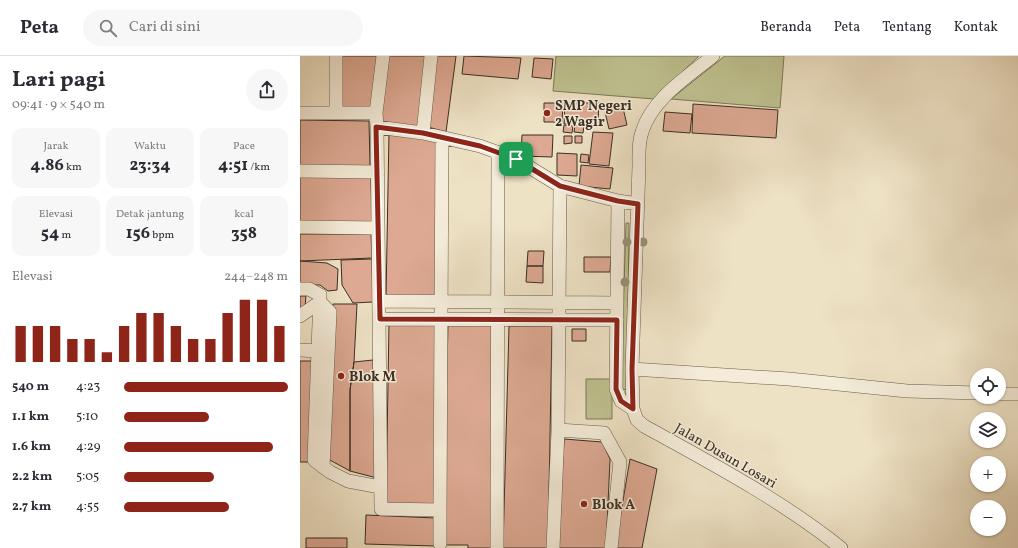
<!DOCTYPE html>
<html lang="id">
<meta charset="utf-8">
<style>
body{margin:0;font-family:Vollkorn,serif;background:#f7f7f7;color:#2b2b33;height:100vh;display:flex;flex-direction:column;font-size:15px;white-space:nowrap}
*{box-sizing:border-box;margin:0}
p{font-size:13px;color:#7c7c81}
.icon{flex:none;width:22px;height:22px;fill:none;stroke:currentColor;stroke-width:2;stroke-linecap:round;stroke-linejoin:round}
.map{position:relative;flex:1;overflow:hidden}
.panel{display:flex;flex-direction:column;background:#fff;width:300px}
.panel>*{flex:none}
.buttons{position:absolute;left:670px;top:312px;display:grid;gap:8px}
.buttons a{display:grid;place-items:center;width:36px;height:36px;border-radius:50%;background:#fff;box-shadow:0 1px 3px #0004;font-size:20px}
.pin{position:absolute;display:grid;place-items:center;width:34px;height:34px;color:#fff;margin:-17px;border-radius:8px;box-shadow:0 2px 6px #0006}
.round{display:grid;place-items:center;flex:none;width:42px;height:42px;border-radius:21px;background:#f7f7f7}
.head{display:flex;align-items:center;justify-content:space-between;height:68px;padding:0 12px}
h1{font-size:22px;font-weight:700;line-height:30px}
.stats{display:grid;grid-template-columns:repeat(3,1fr);gap:6px;height:68px;padding:4px 12px}
.stats div{display:grid;align-content:center;border-radius:10px;background:#f7f7f7;text-align:center}
.stats b{font-size:17px;font-weight:700}
.stats small{font-size:11px;font-weight:400}
.stats p{font-size:11px}
.chart{height:112px;padding:8px 12px}
.chart p{display:flex;justify-content:space-between}
.chart svg{width:100%;height:72px;margin-top:4px;stroke:#8f2418;stroke-width:6}
ul{padding:0 12px;list-style:none;font-size:13px}
li{display:grid;grid-template-columns:64px 48px 1fr;align-items:center;height:30px}
li i{height:10px;border-radius:5px;background:#8f2418}
header{display:flex;align-items:center;gap:24px;box-sizing:border-box;height:56px;padding:0 20px;background:#fff;border-bottom:1px solid #e1e1e2}
header strong{font-size:19px}
nav{display:flex;gap:22px;margin-inline-start:auto;font-size:14px}
.search{width:280px;height:36px;background:#f7f7f7;display:flex;align-items:center;gap:10px;box-sizing:border-box;padding:0 14px;border-radius:22px;color:#7c7c81;font-size:15px}
main{display:flex;flex:1;min-height:0}
.map>svg:first-child{display:block}
.green{fill:#bfc290;stroke:#7d785a}
.building{fill:#dda993;stroke:#3b2f23}
.lines{fill:none;stroke-linecap:round;stroke-linejoin:round}
.street-casing{stroke:#685c4c;stroke-width:14}
.street{stroke:#f4ecd9;stroke-width:13}
.tree{fill:#9a9078}
.route-casing{stroke:#fff;stroke-width:8}
.route{stroke:#8f2418;stroke-width:5}
.poi-dot{fill:#8f2418;stroke:#f4ecd9;stroke-width:1.5}
.labels{text-anchor:middle;stroke-width:3;stroke-linejoin:round;paint-order:stroke}
.poi-label{font-size:14px;font-weight:bold;fill:#3b2f23;stroke:#f4ecd9;text-anchor:start}
.street-label{font-size:14px;fill:#3b2f23;stroke:#f4ecd9}
</style>
<header>
<strong>Peta</strong>
<div class="search"><svg class="icon" aria-label="search" viewBox="0 0 24 24"><circle cx="10" cy="10" r="6"/><path d="M15 15l6 6"/></svg>Cari di sini</div>
<nav><a>Beranda</a><a>Peta</a><a>Tentang</a><a>Kontak</a></nav>
</header>
<main>
<section class="panel">
<div class="head"><div><h1>Lari pagi</h1><p>09:41 · 9 × 540 m</p></div><a class="round"><svg class="icon" aria-label="share" viewBox="0 0 24 24"><path d="M12 15V3M7 8l5-5 5 5M5 13v7h14v-7"/></svg></a></div>
<div class="stats">
<div><p>Jarak</p><b>4.86<small> km</small></b></div>
<div><p>Waktu</p><b>23:34</b></div>
<div><p>Pace</p><b>4:51<small> /km</small></b></div>
</div>
<div class="stats">
<div><p>Elevasi</p><b>54<small> m</small></b></div>
<div><p>Detak jantung</p><b>156<small> bpm</small></b></div>
<div><p>kcal</p><b>358</b></div>
</div>
<div class="chart"><p><span>Elevasi</span>244–248 m</p>
<svg viewBox="0 0 160 44" preserveAspectRatio="none"><path d="M5 44V22M15 44V22M25 44V22M35 44V30M45 44V30M55 44V38M65 44V22M75 44V14M85 44V14M95 44V22M105 44V30M115 44V30M125 44V14M135 44V6M145 44V6M155 44V22"/></svg>
</div>
<ul>
<li><b>540 m</b>4:23<i style="width:100%"></i></li>
<li><b>1.1 km</b>5:10<i style="width:52%"></i></li>
<li><b>1.6 km</b>4:29<i style="width:91%"></i></li>
<li><b>2.2 km</b>5:05<i style="width:55%"></i></li>
<li><b>2.7 km</b>4:55<i style="width:64%"></i></li>
</ul>
</section>
<div class="map">
<svg width="718" height="492" viewBox="0 0 718 492">
<rect width="100%" height="100%" fill="#eee2c5"/>
<filter id="stains"><feTurbulence type="fractalNoise" baseFrequency=".005" numOctaves="4"/><feColorMatrix values="0 0 0 0 .2 0 0 0 0 .09 0 0 0 0 .02 0 0 0 .5 -.17"/></filter>
<radialGradient id="worn" r=".72"><stop offset=".6" stop-color="#630" stop-opacity="0"/><stop offset="1" stop-color="#630" stop-opacity=".3"/></radialGradient>
<!-- green -->
<path class="green" d="M256,0H399L354,43L253,35Z
M425,0H484L480,52L371,43Z
M326,167H329L327,334L322,333L321,331Z
M286,323H312V363H286Z"/>
<!-- building -->
<path class="building" d="M36,0H79L73,54H36Z
M87,0H128L120,73L80,65Z
M136,0H156L146,76L128,71Z
M164,0L221,2L218,23L162,18Z
M234,2L253,3L251,23L232,21Z
M244,47H263L262,66H244Z
M265,47H299L298,67L264,68Z
M393,48L478,54L476,82L392,77Z
M323,52L327,69L309,73L305,56Z
M365,56L392,58L390,77L363,75Z
M0,64L69,65L70,110H0Z
M264,69L273,70L272,77L263,76Z
M275,69L284,70L283,77L274,76Z
M293,76L313,77L309,110L289,108Z
M89,77L115,80L139,87L136,240L86,242Z
M222,79H253L252,101L221,100Z
M264,80H272V87L264,88Z
M275,80H282V87H275Z
M257,97L277,98V120L257,119Z
M281,98L289,99L288,107L280,106Z
M281,109L313,112L310,133L279,130Z
M0,119L71,120L72,169L0,168Z
M0,178H71L72,202L0,205Z
M228,195H244L243,210H227Z
M284,201H311L310,216H284Z
M72,203L73,246L53,247L42,229L41,204Z
M0,205L27,207L38,213L37,234L28,235L20,229H0Z
M227,210H243V227L226,226Z
M0,240H6L5,251L0,256Z
M33,248H57L54,306L50,334V415L28,403Z
M89,267L136,268V448H86Z
M148,268L194,269L193,492H168V489H143Z
M209,270H252L248,492H203Z
M272,273H286V285H272Z
M73,304L77,422L50,415V334L54,306Z
M0,305H14L9,406H0Z
M264,383L302,386L310,403L306,492H258Z
M330,403L357,413L342,492H315Z
M66,459L136,462L135,490L65,488Z
M6,482H47V492H6Z"/>
<g class="lines">
<defs>
<path id="street" d="M413,0C387,21 352,43 342,76C338,87 339,99 339,110L332,313L333,353L337,364L344,370C411,407 481,444 541,492
M0,57H76L77,71L123,77L180,90L216,103L260,130L318,145L338,148
M36,57V0
M76,57L83,0
M77,71L81,453L140,454L142,82
M123,77L131,0
M0,115L78,116
M318,145L316,333L321,345L333,353
M0,171L78,172
M0,233H9L20,239L14,404L30,416L48,425L80,431
M80,245L317,247
M20,246L30,256L23,411
M0,260L20,246
M80,263L317,264
M0,294L18,295
M332,313L489,323L607,335L677,337
M699,338H718
M258,374L304,377L320,406L311,492
M140,454V488
M197,492L198,96
M253,492L258,374L260,130"/>
</defs>
<!-- street casing -->
<use href="#street" class="street-casing"/>
<!-- street -->
<use href="#street" class="street"/>
</g>
<!-- trees -->
<g class="tree">
<circle cx="327" cy="186" r="4.5"/>
<circle cx="343" cy="186" r="4.5"/>
<circle cx="325" cy="226" r="4.5"/>
</g>
<g class="lines">
<defs>
<path id="route" d="M76,71L123,77L180,90L216,103L260,130L318,145L338,148L332,313L333,353L321,345L316,333L317,264L80,263Z"/>
</defs>
<!-- route casing -->
<use href="#route" class="route-casing"/>
<!-- route -->
<use href="#route" class="route"/>
</g>
<!-- markers -->
<g class="poi-dot">
<circle cx="247" cy="57" r="4"/>
<circle cx="41" cy="320" r="4"/>
<circle cx="284" cy="448" r="4"/>
</g>
<g class="labels">
<!-- poi labels -->
<g class="poi-label">
<text x="255" y="54">SMP Negeri<tspan x="255" dy="16">2 Wagir</tspan></text>
<text x="49" y="325">Blok M</text>
<text x="292" y="453">Blok A</text>
</g>
<!-- street labels -->
<g class="street-label">
<text transform="translate(426 399) rotate(30)" y="5">Jalan Dusun Losari</text>
</g>
</g>
<rect width="100%" height="100%" filter="url(#stains)"/>
<rect width="100%" height="100%" fill="url(#worn)"/>
</svg>
<div class="buttons">
<a><svg class="icon" aria-label="locate" viewBox="0 0 24 24"><circle cx="12" cy="12" r="6"/><path d="M12 2v4M12 18v4M2 12h4M18 12h4"/></svg></a>
<a><svg class="icon" aria-label="layers" viewBox="0 0 24 24"><path d="M12 4l9 5-9 5-9-5zM3 14l9 5 9-5"/></svg></a>
<a>+</a>
<a>−</a>
</div>
<div class="pin" style="left:216px;top:103px;background:#1e9e55"><svg class="icon" aria-label="arrive" viewBox="0 0 24 24"><path d="M6 21V4h12l-3 4 3 4H6"/></svg></div>
</div>
</main>
